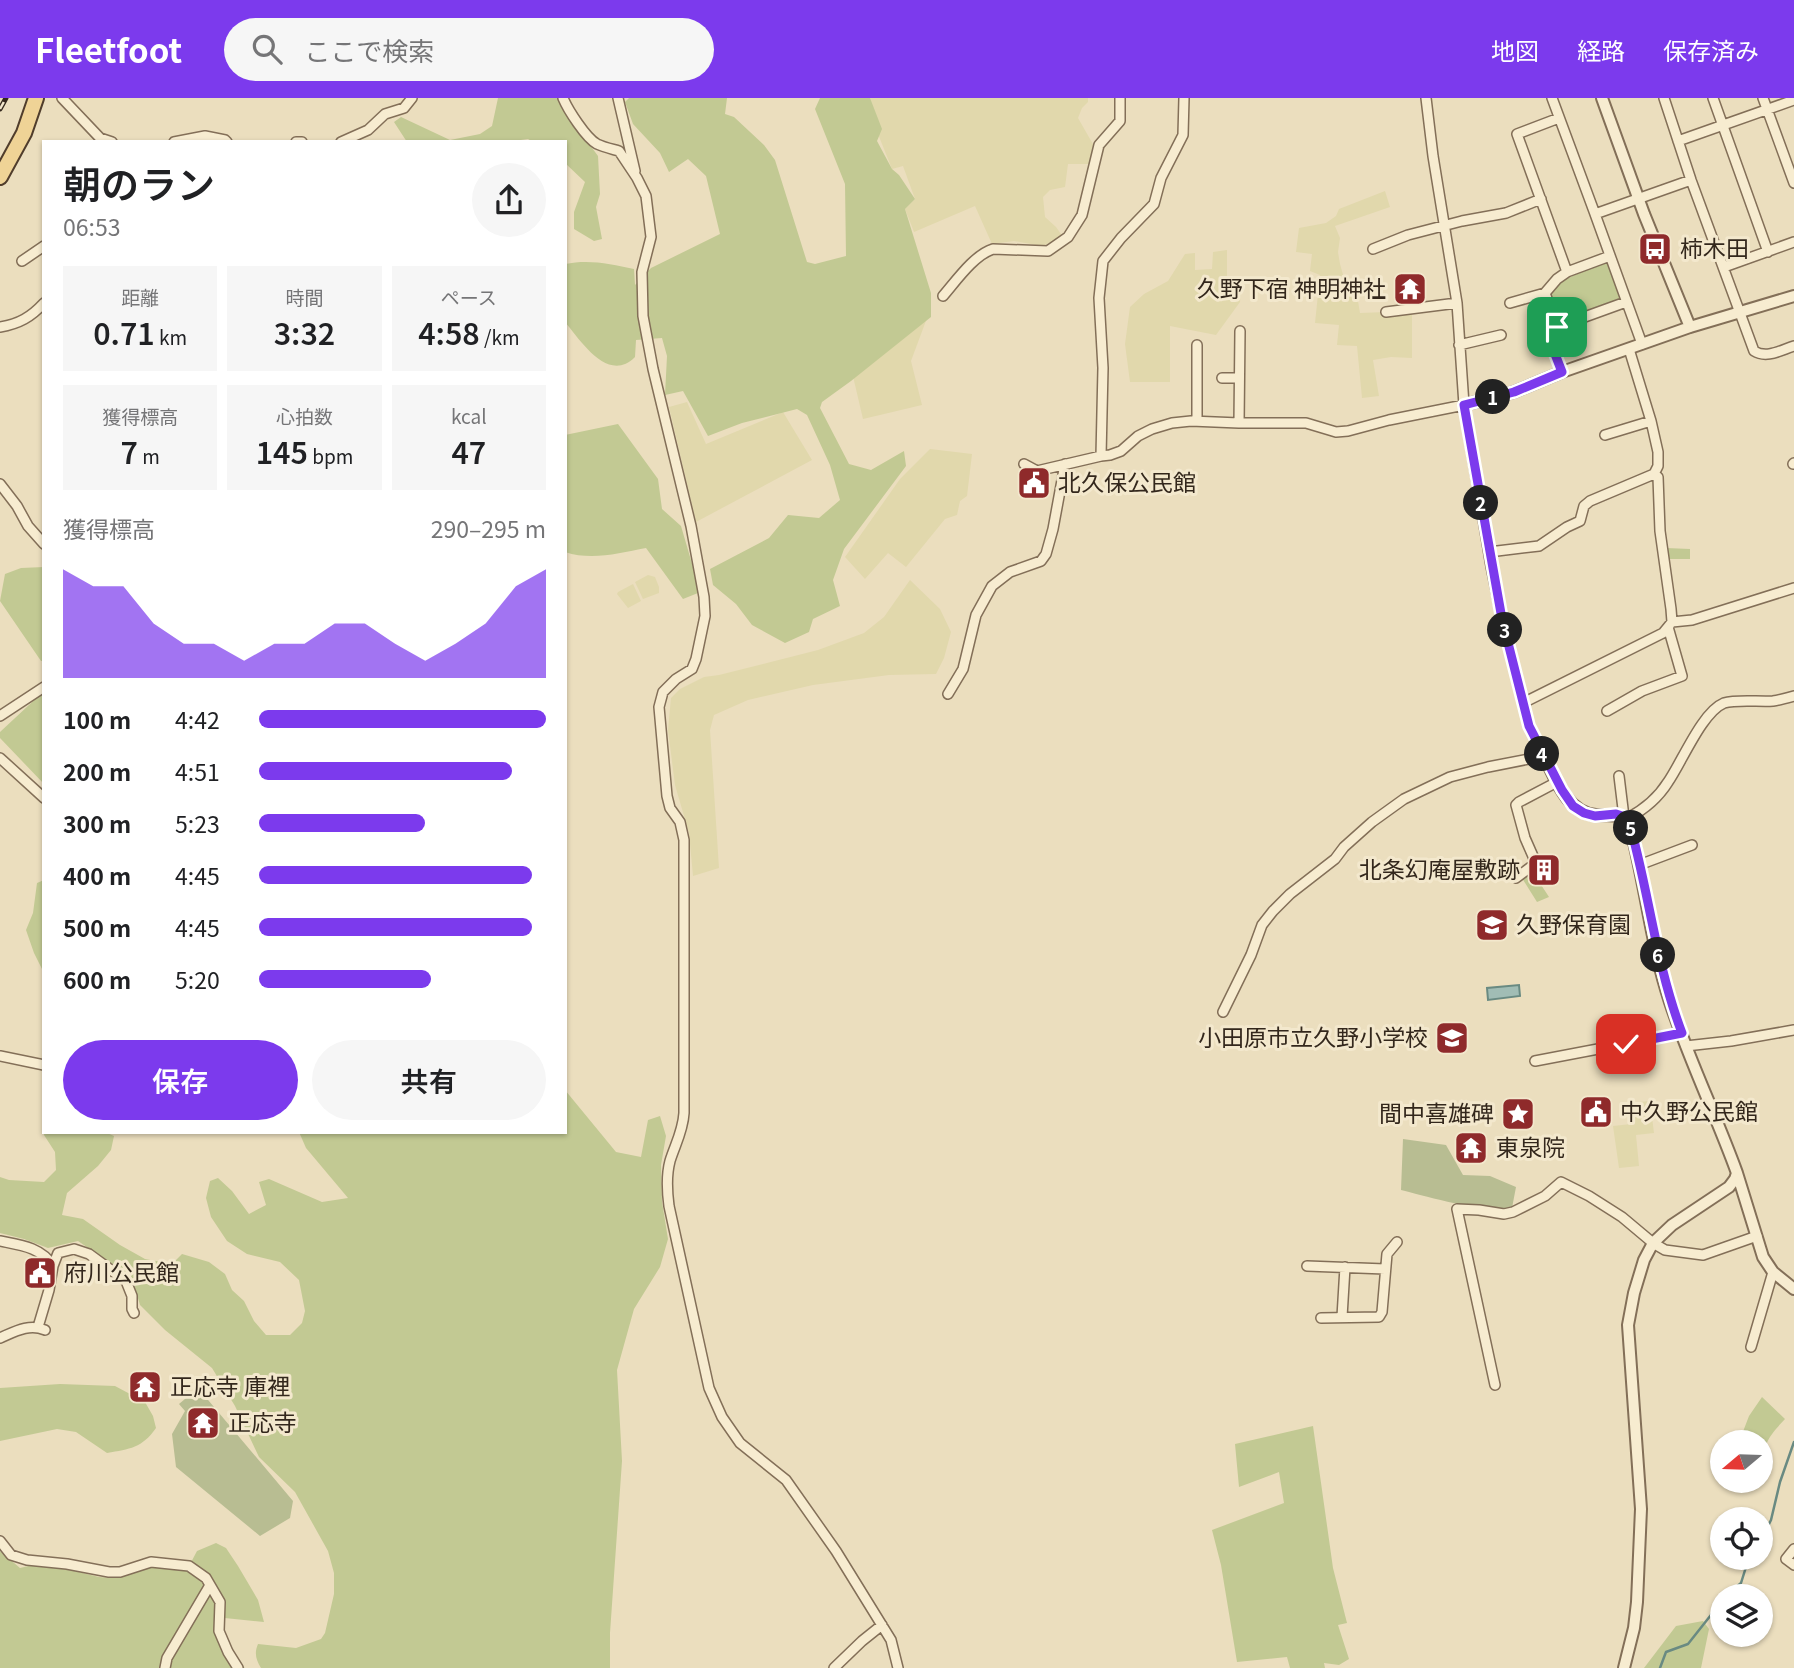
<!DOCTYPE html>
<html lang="ja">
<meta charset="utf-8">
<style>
body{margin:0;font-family:Georgia,"Noto Sans JP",serif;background:#f6f6f6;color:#202124;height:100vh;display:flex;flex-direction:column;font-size:26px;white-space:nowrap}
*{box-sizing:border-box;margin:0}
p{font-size:23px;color:#757577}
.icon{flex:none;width:38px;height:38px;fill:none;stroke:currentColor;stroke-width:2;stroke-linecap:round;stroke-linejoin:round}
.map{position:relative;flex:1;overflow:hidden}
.details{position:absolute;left:42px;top:42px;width:525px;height:994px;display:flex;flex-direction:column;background:#fff;border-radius:0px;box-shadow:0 2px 5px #0004}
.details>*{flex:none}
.needle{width:46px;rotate:251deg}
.tools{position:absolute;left:1710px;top:1332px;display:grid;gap:14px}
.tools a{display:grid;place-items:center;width:63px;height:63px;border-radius:50%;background:#fff;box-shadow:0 2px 5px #0004;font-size:35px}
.pin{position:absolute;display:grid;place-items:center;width:60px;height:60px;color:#fff;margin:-30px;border-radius:14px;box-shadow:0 4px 10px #0006}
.km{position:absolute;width:35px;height:35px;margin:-18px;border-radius:50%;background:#222;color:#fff;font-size:19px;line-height:35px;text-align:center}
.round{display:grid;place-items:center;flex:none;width:74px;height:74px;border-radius:37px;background:#f6f6f6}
.overview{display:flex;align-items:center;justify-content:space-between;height:119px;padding:0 21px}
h1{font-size:38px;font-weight:600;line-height:52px}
.metrics{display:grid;grid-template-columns:repeat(3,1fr);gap:10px;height:119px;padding:7px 21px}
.metrics div{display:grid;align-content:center;border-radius:0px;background:#f6f6f6;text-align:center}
.metrics b{font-size:30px;font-weight:600}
.metrics small{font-size:19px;font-weight:400}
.metrics p{font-size:19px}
.chart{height:196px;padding:14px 21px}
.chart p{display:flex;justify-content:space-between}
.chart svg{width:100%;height:126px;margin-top:7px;fill:#7c3aed;opacity:.7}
.action{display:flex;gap:14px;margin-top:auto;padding:14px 21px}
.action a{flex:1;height:80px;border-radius:42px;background:#7c3aed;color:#fff;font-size:28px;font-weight:600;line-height:80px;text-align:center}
.action a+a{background:#f6f6f6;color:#202124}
ul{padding:0 21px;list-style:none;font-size:23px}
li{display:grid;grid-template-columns:112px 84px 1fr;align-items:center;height:52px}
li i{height:18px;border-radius:9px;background:#7c3aed}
header{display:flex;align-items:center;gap:42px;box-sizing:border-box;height:98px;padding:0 35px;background:#7c3aed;color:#fff}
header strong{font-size:33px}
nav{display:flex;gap:38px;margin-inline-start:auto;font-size:24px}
.search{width:490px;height:63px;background:#f6f6f6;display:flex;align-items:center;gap:18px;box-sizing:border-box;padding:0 24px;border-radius:38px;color:#757577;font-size:26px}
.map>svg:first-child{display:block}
.farmland{fill:#e1d8ac}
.green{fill:#c2c993}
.cemetery{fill:#b8bd92}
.water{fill:#a1bdb5;stroke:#698a82;stroke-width:2}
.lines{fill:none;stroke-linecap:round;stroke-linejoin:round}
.stream{stroke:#698a82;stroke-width:2.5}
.minor-casing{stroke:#836f58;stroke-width:12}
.tertiary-casing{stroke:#836f58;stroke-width:14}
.primary-casing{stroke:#503d2c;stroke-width:18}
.minor{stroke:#f7ecd0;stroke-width:9}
.tertiary{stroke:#f7ecd0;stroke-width:10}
.primary{stroke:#efd396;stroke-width:14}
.rail-casing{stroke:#33271c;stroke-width:5}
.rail{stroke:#f3e8cd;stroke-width:2.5;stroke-dasharray:8;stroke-linecap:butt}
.route-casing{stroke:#fff;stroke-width:14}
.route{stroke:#7c3aed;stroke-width:9}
.labels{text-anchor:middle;stroke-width:6;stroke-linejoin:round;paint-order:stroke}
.poi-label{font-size:23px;fill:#33271c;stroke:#f3e8cd;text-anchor:start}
</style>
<header>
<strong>Fleetfoot</strong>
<div class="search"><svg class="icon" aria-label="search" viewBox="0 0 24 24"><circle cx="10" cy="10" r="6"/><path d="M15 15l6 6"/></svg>ここで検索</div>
<nav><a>地図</a><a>経路</a><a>保存済み</a></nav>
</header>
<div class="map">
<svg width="1794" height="1570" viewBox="0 0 1794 1570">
<rect width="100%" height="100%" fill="#ebdebe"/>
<!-- farmland -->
<path class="farmland" d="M870,0H1088V4L1082,10L1078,20L1094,48L1090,66H1068L1065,89L1050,92L1043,99L1045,119L1056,129L1063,139L1042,148L1014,143L992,146L975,108L914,134L905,111L915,101L903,68L892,71L878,36Z
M1385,93L1390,109L1335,128L1340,140L1338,154L1340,166L1349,198L1358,203L1360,215L1412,213V260L1391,259L1373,262L1379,298L1362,300L1357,248L1337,247L1339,227L1315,225L1320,177L1310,173L1312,156L1296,154L1299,130L1326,125L1336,118L1339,111Z
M1227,152V185L1241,187L1240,204L1216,237L1170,228V284H1130L1125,246L1130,209L1144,196L1168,183L1185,156L1195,155V172L1212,171L1213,154Z
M927,220L911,263L922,307L863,321L844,240Z
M687,304L706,346L783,314L812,362L696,424L669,309Z
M930,351L972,356L967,398L960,403L957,417L945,421L906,469L888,455L865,481L845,459L900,381Z
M648,477L655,479L659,489V495L643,501L635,484Z
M910,482L940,511L951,534L944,560L936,576L889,577L813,587L748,602L714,617L710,632L719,770L693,778L689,735L675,687L668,632L671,600L680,591L704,579L719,577L818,552L864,535L884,519Z
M633,486L641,503L628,510L617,496L618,494Z
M1650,1003L1654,1035L1636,1037L1639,1068L1619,1070L1613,1028L1631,1026L1629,1005Z"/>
<!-- green -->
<path class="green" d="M498,0H562L573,24L598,58L600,96L596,109L602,141L594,143L574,131V114L585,84L565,65V44H533L528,41L506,44H407L394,24L401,19L450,42L480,36L492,28Z
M629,0H727L725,16L734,19L764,47L775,62L807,164L815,166L846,158L845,86L815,11L820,0H870L882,31L877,43L892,71L899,77L915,101L905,111L931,195V219L851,283L822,304L820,310L849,366L871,372L904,353L906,368L844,451L833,482L840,508L813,521L809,534L785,545L752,527L736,506L713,487L710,471L769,440L788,417L819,420L840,402L830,367L807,317L797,311L742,325L708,338L683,293L665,297L667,258L662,240L636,242L635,259C608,286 581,243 565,224V166C589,161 611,166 634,171L635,187L651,170L720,136L706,78L688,61L669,74L660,55L633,26L625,4Z
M1607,163L1622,202L1558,224L1548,189Z
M618,326L658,381L662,411L681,428L695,476L698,495L683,501L646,450C619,455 592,463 565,454V337Z
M1666,450L1690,451V461H1667Z
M44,469V563H41L0,503L5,476L21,470Z
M44,593V686L0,640V634Z
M1532,773L1549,799L1537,804L1522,780Z
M44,782V875L34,855L26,832L33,815L37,785Z
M565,992L616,1054L641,1059L648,1022L660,1018L666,1038L661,1067L662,1104L668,1141L660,1169L634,1211L617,1272L622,1363L610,1535V1570H261C256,1562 254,1555 258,1546L296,1550L321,1541L325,1535L334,1496V1475L328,1453L295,1394L259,1359L235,1308L212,1270L165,1232L140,1207L132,1180L78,1143L48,1150L24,1141L0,1135V1079L9,1082L44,1084L56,1072L55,1054L44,1037L43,1025L44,1034H105L114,1038L111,1052L98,1068L67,1095L62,1117L83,1121L120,1147L145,1161L172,1166L182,1156L209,1164L225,1176L232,1192L244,1203L254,1223L266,1237H290L302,1225L305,1213L299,1182L280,1164L247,1156L227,1143L211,1119L206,1100L210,1083L218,1080L232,1093L249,1116L266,1107L259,1084L269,1081L322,1104L348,1100L306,1050L299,1034H565Z
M60,1286L115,1288L145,1304L153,1318L156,1330C142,1350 130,1351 107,1355L76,1334L57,1331L0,1343V1290Z
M1762,1299L1785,1321C1770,1337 1766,1342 1761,1364L1760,1344H1739L1749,1318Z
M1313,1328L1333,1470L1347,1525L1338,1527L1349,1561L1339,1567L1324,1565L1325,1570H1290L1287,1559L1237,1564L1221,1467L1212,1432L1284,1405L1279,1374L1239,1389L1235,1346Z
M216,1445L226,1450L238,1468L258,1502L264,1524L215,1519L216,1537L236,1563L245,1570H0V1453L20,1470L41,1465L99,1479L112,1480L153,1468L187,1472L197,1453Z
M1703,1523L1709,1531L1701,1570H1644L1676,1528Z"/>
<!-- cemetery -->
<path class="cemetery" d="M1403,1041L1446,1047L1463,1077L1490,1078L1516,1089L1512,1110C1491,1117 1425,1098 1401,1092Z
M198,1290L293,1403L290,1420L260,1438L176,1369L172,1336L185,1313L179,1306Z"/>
<!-- water -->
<path class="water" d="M1519,887L1520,898L1488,902L1487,890Z"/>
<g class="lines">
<!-- stream -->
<path class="stream" d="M1760,1444L1771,1422L1780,1384L1794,1344
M1726,1498L1741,1485L1746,1469L1752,1460
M1660,1570L1666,1554L1688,1546L1722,1503"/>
<defs>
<path id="minor" d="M62,0L100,40L112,44
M563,0C568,12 586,40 597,46C603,49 612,51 619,53L637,80L646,98L651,139L642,174L643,218L653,271L691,428L704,499L705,518L696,561L692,571L676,581L663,594L659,609L667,698L670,710L680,724L684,742V1015C683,1033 675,1047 670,1063C666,1078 667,1093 669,1108L709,1290L722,1319L740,1345L786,1382L836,1453L891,1542L898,1570
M618,0L635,73
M1184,0L1183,37L1161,80L1154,106L1121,140L1103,163L1099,200L1103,270L1101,358L1110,357L1121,353L1138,338L1152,331L1172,325L1191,323L1239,325H1306L1336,334L1348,333L1389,322L1464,307
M1552,0L1595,116L1691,82
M1664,0L1691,82L1754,253C1767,261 1781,252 1794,248
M1713,0L1768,154
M1763,0L1794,85
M1559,20L1517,36L1567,174
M1678,43L1794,2
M174,44L205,38L225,42L227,44
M296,44H302
M341,44L368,32L385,16L404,10L412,0
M1595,116L1642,246
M1373,151L1408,137L1462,123L1506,115L1541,101
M22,163L44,148
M1724,169L1794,144
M943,198C956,183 974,157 993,151L1048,153L1068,139L1082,117L1099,47L1120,23V0
M1510,205L1545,195
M1386,214L1457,205
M0,229C19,226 31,219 44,205
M1557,229L1626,204
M1197,247V323
M1459,247L1501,237
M1562,274L1546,233L1557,229L1545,195L1557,181L1567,174L1610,158
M1222,280H1239
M1239,325L1240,233
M1605,337L1651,323
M1024,366L1037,373L1101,358
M1793,366L1794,365
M0,386L17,408L28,428L44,446
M1489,454L1539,448L1567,429L1580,423L1584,408L1590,403L1654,376L1658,368V354L1651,323L1629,251
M1672,524L1692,522L1794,490
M948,596L963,571L976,517L992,488L1010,474L1041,463L1046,456L1053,431L1065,366
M1523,605L1663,535L1672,524L1671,511L1660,433L1658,379L1654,376
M1607,613L1642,593L1682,578L1668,529
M0,618L44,589
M0,660L44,700
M1619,678L1624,719
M1628,720C1645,711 1658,700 1668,684C1682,664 1702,614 1724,605C1737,601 1759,604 1773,603C1780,602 1787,600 1794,598
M1639,767L1692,747
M1516,780L1536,765L1525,740L1516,707L1519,704L1557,684
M1223,914L1251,857L1262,827L1273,813L1290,796L1335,761L1344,749L1372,724L1404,701L1450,679L1488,669L1544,658L1529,628L1502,521L1491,468L1464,307L1457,205L1433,58L1426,0
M1686,948L1731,943L1794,932
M0,958L44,967
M1535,963L1682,935
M0,1143C20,1147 41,1149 53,1168L49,1192L38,1229
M53,1168L58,1155L74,1151L89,1156L126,1183L132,1198V1211L134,1215
M1307,1168L1385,1171
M1342,1219L1345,1169
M1321,1220L1379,1219L1382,1214L1387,1156L1397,1144
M0,1240C14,1234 29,1225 45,1232
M1751,1249L1773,1174
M1495,1287L1457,1111L1479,1112L1504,1116L1513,1114L1545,1098L1561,1084L1589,1098L1622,1119L1653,1145L1665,1152L1703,1157L1757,1138
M0,1443L11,1457L27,1462L67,1466L109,1474H120L151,1464L189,1468L206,1480L220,1504L219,1533L228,1554L238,1570
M1794,1451L1786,1461L1794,1467
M165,1570L167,1560L210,1487
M834,1570L862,1543L882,1527"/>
<path id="tertiary" d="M1602,0L1644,116L1690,229
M1464,307L1514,294L1562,274L1690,229L1794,198
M1544,658C1555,680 1567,715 1596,717C1608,718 1617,716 1628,720C1645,781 1650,844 1670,904C1689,962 1716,1017 1737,1075L1735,1081L1729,1089L1672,1127L1653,1145L1644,1162L1634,1195L1628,1227L1641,1411L1637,1504L1634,1530L1624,1570
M1737,1075L1763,1159L1773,1174L1794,1191"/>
<path id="primary" d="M0,79L24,35L36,0"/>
</defs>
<!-- minor casing -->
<use href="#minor" class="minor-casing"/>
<!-- tertiary casing -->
<use href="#tertiary" class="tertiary-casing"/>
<!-- primary casing -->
<use href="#primary" class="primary-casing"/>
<!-- minor -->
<use href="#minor" class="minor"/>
<!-- tertiary -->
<use href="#tertiary" class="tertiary"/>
<!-- primary -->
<use href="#primary" class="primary"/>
<defs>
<path id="rail" d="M0,11L6,0"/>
</defs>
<!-- rail casing -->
<use href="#rail" class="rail-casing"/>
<!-- rail -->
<use href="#rail" class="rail"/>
</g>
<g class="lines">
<defs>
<path id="route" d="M1557,229L1546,233L1562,274L1514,294L1464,307L1502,521L1529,628L1562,692L1573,708L1584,715L1595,718L1616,716L1628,720C1649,792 1655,864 1682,935L1626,946"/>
</defs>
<!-- route casing -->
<use href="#route" class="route-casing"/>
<!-- route -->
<use href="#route" class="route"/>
</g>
<!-- icons -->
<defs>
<symbol id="bus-square" viewBox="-11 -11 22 22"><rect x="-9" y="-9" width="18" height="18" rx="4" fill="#8f2a2b" stroke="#f3e8cd"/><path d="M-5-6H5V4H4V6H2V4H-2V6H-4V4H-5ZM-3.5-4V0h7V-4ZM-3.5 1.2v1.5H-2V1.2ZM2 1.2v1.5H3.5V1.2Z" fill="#fff"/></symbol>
<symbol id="temple-square" viewBox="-11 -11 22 22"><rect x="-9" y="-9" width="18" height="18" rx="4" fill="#8f2a2b" stroke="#f3e8cd"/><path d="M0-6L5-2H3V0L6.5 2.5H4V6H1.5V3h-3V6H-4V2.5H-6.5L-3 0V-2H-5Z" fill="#fff"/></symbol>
<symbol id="civic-square" viewBox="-11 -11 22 22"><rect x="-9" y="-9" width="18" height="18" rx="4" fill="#8f2a2b" stroke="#f3e8cd"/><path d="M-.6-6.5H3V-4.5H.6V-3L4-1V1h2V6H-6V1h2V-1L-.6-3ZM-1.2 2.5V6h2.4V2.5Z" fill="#fff"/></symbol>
<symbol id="building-square" viewBox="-11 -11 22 22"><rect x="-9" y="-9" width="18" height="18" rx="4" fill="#8f2a2b" stroke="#f3e8cd"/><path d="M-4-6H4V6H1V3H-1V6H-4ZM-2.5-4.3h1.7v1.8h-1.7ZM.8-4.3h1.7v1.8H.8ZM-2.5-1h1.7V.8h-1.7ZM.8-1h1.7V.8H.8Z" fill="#fff"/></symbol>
<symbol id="school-square" viewBox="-11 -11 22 22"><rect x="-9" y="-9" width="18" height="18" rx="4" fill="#8f2a2b" stroke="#f3e8cd"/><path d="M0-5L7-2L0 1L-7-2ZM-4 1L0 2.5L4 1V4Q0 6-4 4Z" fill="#fff"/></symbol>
<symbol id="sight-square" viewBox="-11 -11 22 22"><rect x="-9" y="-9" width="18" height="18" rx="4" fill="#8f2a2b" stroke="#f3e8cd"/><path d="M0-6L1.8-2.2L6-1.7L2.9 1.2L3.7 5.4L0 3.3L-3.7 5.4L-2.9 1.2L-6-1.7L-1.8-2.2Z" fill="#fff"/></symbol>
</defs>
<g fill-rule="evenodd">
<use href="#bus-square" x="1636" y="132" width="38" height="38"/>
<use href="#temple-square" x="1391" y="172" width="38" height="38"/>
<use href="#civic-square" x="1015" y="366" width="38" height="38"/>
<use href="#building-square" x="1525" y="753" width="38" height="38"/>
<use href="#school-square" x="1473" y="808" width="38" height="38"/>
<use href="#school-square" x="1433" y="921" width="38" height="38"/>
<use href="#civic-square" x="1577" y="995" width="38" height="38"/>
<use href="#sight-square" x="1499" y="997" width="38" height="38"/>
<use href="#temple-square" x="1452" y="1031" width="38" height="38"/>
<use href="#civic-square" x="21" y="1156" width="38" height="38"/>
<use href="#temple-square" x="126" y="1270" width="38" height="38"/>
<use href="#temple-square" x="184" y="1306" width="38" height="38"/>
</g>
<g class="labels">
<!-- poi labels -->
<g class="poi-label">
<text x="1680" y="159">柿木田</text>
<text x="1386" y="199" text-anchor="end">久野下宿 神明神社</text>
<text x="1058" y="393">北久保公民館</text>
<text x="1520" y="780" text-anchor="end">北条幻庵屋敷跡</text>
<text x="1516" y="835">久野保育園</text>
<text x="1428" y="948" text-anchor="end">小田原市立久野小学校</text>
<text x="1620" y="1022">中久野公民館</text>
<text x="1494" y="1024" text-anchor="end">間中喜雄碑</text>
<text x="1496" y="1058">東泉院</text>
<text x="64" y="1183">府川公民館</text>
<text x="170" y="1297">正応寺 庫裡</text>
<text x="228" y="1333">正応寺</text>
</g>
</g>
</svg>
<div class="tools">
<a><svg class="needle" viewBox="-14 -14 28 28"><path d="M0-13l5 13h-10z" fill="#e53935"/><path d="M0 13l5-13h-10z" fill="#757577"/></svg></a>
<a><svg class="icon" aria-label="locate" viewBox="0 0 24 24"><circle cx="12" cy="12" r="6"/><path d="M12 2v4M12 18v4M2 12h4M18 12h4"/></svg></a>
<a><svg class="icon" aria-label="layers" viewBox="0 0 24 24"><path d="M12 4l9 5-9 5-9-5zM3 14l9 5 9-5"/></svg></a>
</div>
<div class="pin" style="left:1557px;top:229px;background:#1e9e55"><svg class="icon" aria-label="arrive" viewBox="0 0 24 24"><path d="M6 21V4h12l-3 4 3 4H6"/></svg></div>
<div class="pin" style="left:1626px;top:946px;background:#d93025"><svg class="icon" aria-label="check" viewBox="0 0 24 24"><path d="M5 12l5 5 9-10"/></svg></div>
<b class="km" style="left:1493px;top:299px">1</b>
<b class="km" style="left:1481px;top:405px">2</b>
<b class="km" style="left:1505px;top:532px">3</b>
<b class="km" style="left:1542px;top:656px">4</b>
<b class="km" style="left:1631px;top:730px">5</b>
<b class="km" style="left:1658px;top:857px">6</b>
<section class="details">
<div class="overview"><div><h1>朝のラン</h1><p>06:53</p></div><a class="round"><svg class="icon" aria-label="share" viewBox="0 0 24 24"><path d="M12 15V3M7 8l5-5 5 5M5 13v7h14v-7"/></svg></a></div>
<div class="metrics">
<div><p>距離</p><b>0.71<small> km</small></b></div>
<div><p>時間</p><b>3:32</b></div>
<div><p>ペース</p><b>4:58<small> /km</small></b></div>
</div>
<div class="metrics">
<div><p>獲得標高</p><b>7<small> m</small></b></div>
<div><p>心拍数</p><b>145<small> bpm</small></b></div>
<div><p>kcal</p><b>47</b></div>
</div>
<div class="chart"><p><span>獲得標高</span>290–295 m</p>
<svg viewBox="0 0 160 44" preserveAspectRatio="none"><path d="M0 44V6L10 12L20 12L30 25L40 32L50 32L60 38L70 32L80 32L90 25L100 25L110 32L120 38L130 32L140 25L150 12L160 6V44z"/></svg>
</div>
<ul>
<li><b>100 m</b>4:42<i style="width:100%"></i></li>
<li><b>200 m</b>4:51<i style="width:88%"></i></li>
<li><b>300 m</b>5:23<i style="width:58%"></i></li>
<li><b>400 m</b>4:45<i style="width:95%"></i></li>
<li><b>500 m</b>4:45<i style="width:95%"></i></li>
<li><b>600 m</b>5:20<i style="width:60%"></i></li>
</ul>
<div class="action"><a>保存</a><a>共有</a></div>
</section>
</div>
